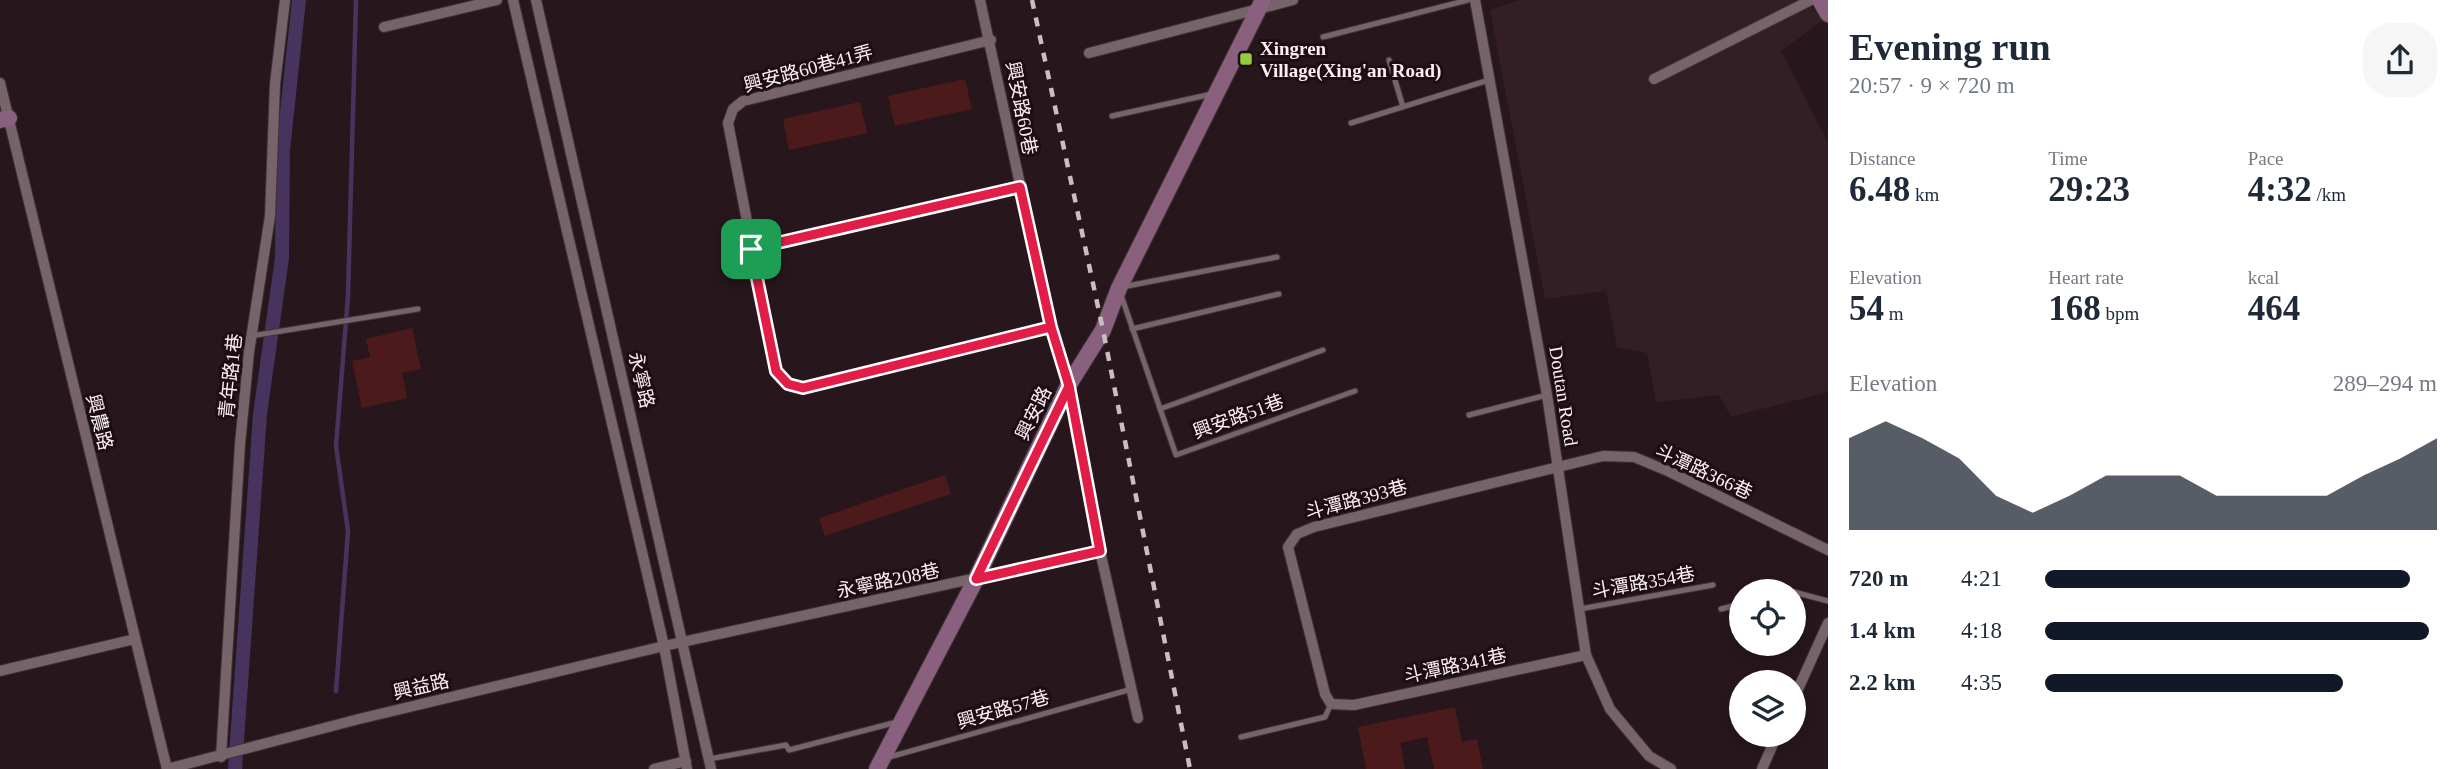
<!DOCTYPE html>
<meta charset="utf-8">
<style>
body{margin:0;font-family:"Times New Roman","Noto Sans TC",serif;background:#f6f6f7;color:#1f2937;height:100vh;display:flex;flex-direction:column;font-size:26px;white-space:nowrap}
*{box-sizing:border-box;margin:0}
p{font-size:23px;color:#747a83}
.icon{flex:none;width:38px;height:38px;fill:none;stroke:currentColor;stroke-width:2;stroke-linecap:round;stroke-linejoin:round}
.map{position:relative;flex:1;overflow:hidden}
.side{display:flex;flex-direction:column;background:#fff;width:630px}
.side>*{flex:none}
.controls{position:absolute;left:1729px;top:579px;display:grid;gap:14px}
.controls a{display:grid;place-items:center;width:77px;height:77px;border-radius:50%;background:#fff;box-shadow:0 4px 10px #0003;font-size:35px}
.pin{position:absolute;display:grid;place-items:center;width:60px;height:60px;color:#fff;margin:-30px;border-radius:14px;box-shadow:0 4px 10px #0006}
.round{display:grid;place-items:center;flex:none;width:74px;height:74px;border-radius:28px;background:#f6f6f7}
.summary{display:flex;align-items:center;justify-content:space-between;height:119px;padding:0 21px}
h1{font-size:38px;font-weight:800;line-height:52px}
.stats{display:grid;grid-template-columns:repeat(3,1fr);gap:10px;height:119px;padding:7px 21px}
.stats div{display:grid;align-content:center}
.stats b{font-size:35px;font-weight:800}
.stats small{font-size:19px;font-weight:400}
.stats p{font-size:19px}
.chart{height:196px;padding:14px 21px}
.chart p{display:flex;justify-content:space-between}
.chart svg{width:100%;height:126px;margin-top:7px;fill:#111827;opacity:.7}
ul{padding:0 21px;list-style:none;font-size:23px}
li{display:grid;grid-template-columns:112px 84px 1fr;align-items:center;height:52px}
li i{height:18px;border-radius:9px;background:#111827}
main{display:flex;flex:1;min-height:0}
.map>svg:first-child{display:block}
.built{fill:#341e26}
.lines{fill:none;stroke-linecap:round;stroke-linejoin:round}
.stream{stroke:#46335e;stroke-width:4.5}
.canal{stroke:#46335e;stroke-width:14}
.building{fill:#4c1a1a}
.lane-casing{stroke:#3e3336;stroke-width:7}
.street-casing{stroke:#3e3336;stroke-width:12}
.secondary-casing{stroke:#3e3336;stroke-width:18}
.lane{stroke:#77636a;stroke-width:5}
.street{stroke:#77636a;stroke-width:10}
.secondary{stroke:#89607e;stroke-width:16}
.rail{stroke:#cbbec2;stroke-width:4.5;stroke-dasharray:9 9;stroke-linecap:butt}
.route-casing{stroke:#fff;stroke-width:14}
.route{stroke:#e11d48;stroke-width:9}
.poi-dot{fill:#93cd3d;stroke:#1d0e14;stroke-width:2.5}
.labels{text-anchor:middle;stroke-width:6;stroke-linejoin:round;paint-order:stroke}
.poi-label{font-size:19px;font-weight:bold;fill:#fbeff3;stroke:#1d0e14;text-anchor:start}
.street-label{font-size:19px;fill:#fbeff3;stroke:#1d0e14}
</style>
<main>
<div class="map">
<svg width="1828" height="769" viewBox="0 0 1828 769">
<rect width="100%" height="100%" fill="#27171d"/>
<!-- built -->
<path class="built" d="M1519,0H1807L1822,21L1781,51L1828,142V392L1731,417L1719,395L1656,402L1647,353L1617,347L1606,291L1545,299L1490,10Z"/>
<g class="lines">
<!-- stream -->
<path class="stream" d="M336,691L348,531L336,446L348,296L356,0"/>
<!-- canal -->
<path class="canal" d="M235,769L260,414L282,258L283,150L299,0"/>
</g>
<!-- building -->
<path class="building" d="M965,79L972,109L895,126L888,96Z
M860,102L867,133L789,150L783,119Z
M412,328L421,369L402,373L407,398L362,408L352,361L370,357L366,339Z
M945,475L951,494L825,536L819,518Z
M1455,707L1462,742L1477,739L1483,769H1434L1427,737L1400,743L1405,769H1366L1358,727Z"/>
<g class="lines">
<defs>
<path id="lane" d="M1323,37L1468,0
M1389,60L1403,107
M1112,116L1212,94
M1351,123L1489,80
M1122,287L1277,257
M1121,295L1176,455L1355,391
M1132,329L1279,294
M251,336L418,309
M1160,409L1323,350
M1469,415L1547,395
M1794,592L1828,601
M1580,609L1713,585
M1721,609L1741,604
M1241,737L1325,717L1331,704
M886,758L1132,689
M709,759L786,745L789,750L897,722"/>
<path id="street" d="M513,0L664,646L687,769
M536,0L711,769
M980,0L1051,327L1068,386L1100,551L1138,718
M1475,0L1547,395L1586,655L1610,709L1649,756L1671,769
M384,27L497,0
M991,40L743,101L733,109L728,123L776,371L788,384L802,388L1051,327
M1089,53L1293,0
M1654,79L1811,0
M0,83L167,769
M751,249L1020,187
M1586,655L1354,705L1331,704L1325,694L1288,547L1297,534L1314,527L1603,456L1634,457L1670,472L1828,550
M0,671L135,639
M1794,698L1828,623
M221,757L240,444L249,352L270,216L275,84L285,0
M167,769L359,719L664,646L1100,551
M654,769L686,761
M1762,769L1777,735"/>
<path id="secondary" d="M1820,0L1828,14
M0,120L9,118
M877,769L976,579L1068,386L1103,330L1119,288L1263,0"/>
</defs>
<!-- lane casing -->
<use href="#lane" class="lane-casing"/>
<!-- street casing -->
<use href="#street" class="street-casing"/>
<!-- secondary casing -->
<use href="#secondary" class="secondary-casing"/>
<!-- lane -->
<use href="#lane" class="lane"/>
<!-- street -->
<use href="#street" class="street"/>
<!-- secondary -->
<use href="#secondary" class="secondary"/>
<!-- rail -->
<path class="rail" d="M1032,0L1103,330L1190,769"/>
</g>
<g class="lines">
<defs>
<path id="route" d="M751,249L776,371L788,384L803,388L1051,327L1069,386L976,579L1100,551L1069,386L1051,327L1020,187L751,249"/>
</defs>
<!-- route casing -->
<use href="#route" class="route-casing"/>
<!-- route -->
<use href="#route" class="route"/>
</g>
<!-- markers -->
<rect class="poi-dot" x="1239" y="52" width="14" height="14" rx="3.5"/>
<g class="labels">
<!-- poi labels -->
<g class="poi-label">
<text x="1260" y="55">Xingren<tspan x="1260" dy="22">Village(Xing'an Road)</tspan></text>
</g>
<!-- street labels -->
<g class="street-label">
<text transform="translate(808 68) rotate(-15)" y="7">興安路60巷41弄</text>
<text transform="translate(1022 108) rotate(79)" y="7">興安路60巷</text>
<text transform="translate(230 376) rotate(-84)" y="7">青年路1巷</text>
<text transform="translate(642 380) rotate(77)" y="7">永寧路</text>
<text transform="translate(1564 396) rotate(81)" y="7">Doutan Road</text>
<text transform="translate(1033 413) rotate(-64)" y="7">興安路</text>
<text transform="translate(1238 416) rotate(-20)" y="7">興安路51巷</text>
<text transform="translate(100 422) rotate(76)" y="7">興農路</text>
<text transform="translate(1704 471) rotate(25)" y="7">斗潭路366巷</text>
<text transform="translate(1356 499) rotate(-15)" y="7">斗潭路393巷</text>
<text transform="translate(888 580) rotate(-12)" y="7">永寧路208巷</text>
<text transform="translate(1643 582) rotate(-10)" y="7">斗潭路354巷</text>
<text transform="translate(1455 665) rotate(-12)" y="7">斗潭路341巷</text>
<text transform="translate(421 686) rotate(-13)" y="7">興益路</text>
<text transform="translate(1003 709) rotate(-16)" y="7">興安路57巷</text>
</g>
</g>
</svg>
<div class="controls">
<a><svg class="icon" aria-label="locate" viewBox="0 0 24 24"><circle cx="12" cy="12" r="6"/><path d="M12 2v4M12 18v4M2 12h4M18 12h4"/></svg></a>
<a><svg class="icon" aria-label="layers" viewBox="0 0 24 24"><path d="M12 4l9 5-9 5-9-5zM3 14l9 5 9-5"/></svg></a>
</div>
<div class="pin" style="left:751px;top:249px;background:#1e9e55"><svg class="icon" aria-label="arrive" viewBox="0 0 24 24"><path d="M6 21V4h12l-3 4 3 4H6"/></svg></div>
</div>
<section class="side">
<div class="summary"><div><h1>Evening run</h1><p>20:57 · 9 × 720 m</p></div><a class="round"><svg class="icon" aria-label="share" viewBox="0 0 24 24"><path d="M12 15V3M7 8l5-5 5 5M5 13v7h14v-7"/></svg></a></div>
<div class="stats">
<div><p>Distance</p><b>6.48<small> km</small></b></div>
<div><p>Time</p><b>29:23</b></div>
<div><p>Pace</p><b>4:32<small> /km</small></b></div>
</div>
<div class="stats">
<div><p>Elevation</p><b>54<small> m</small></b></div>
<div><p>Heart rate</p><b>168<small> bpm</small></b></div>
<div><p>kcal</p><b>464</b></div>
</div>
<div class="chart"><p><span>Elevation</span>289–294 m</p>
<svg viewBox="0 0 160 44" preserveAspectRatio="none"><path d="M0 44V12L10 6L20 12L30 19L40 32L50 38L60 32L70 25L80 25L90 25L100 32L110 32L120 32L130 32L140 25L150 19L160 12V44z"/></svg>
</div>
<ul>
<li><b>720 m</b>4:21<i style="width:93%"></i></li>
<li><b>1.4 km</b>4:18<i style="width:98%"></i></li>
<li><b>2.2 km</b>4:35<i style="width:76%"></i></li>
</ul>
</section>
</main>
